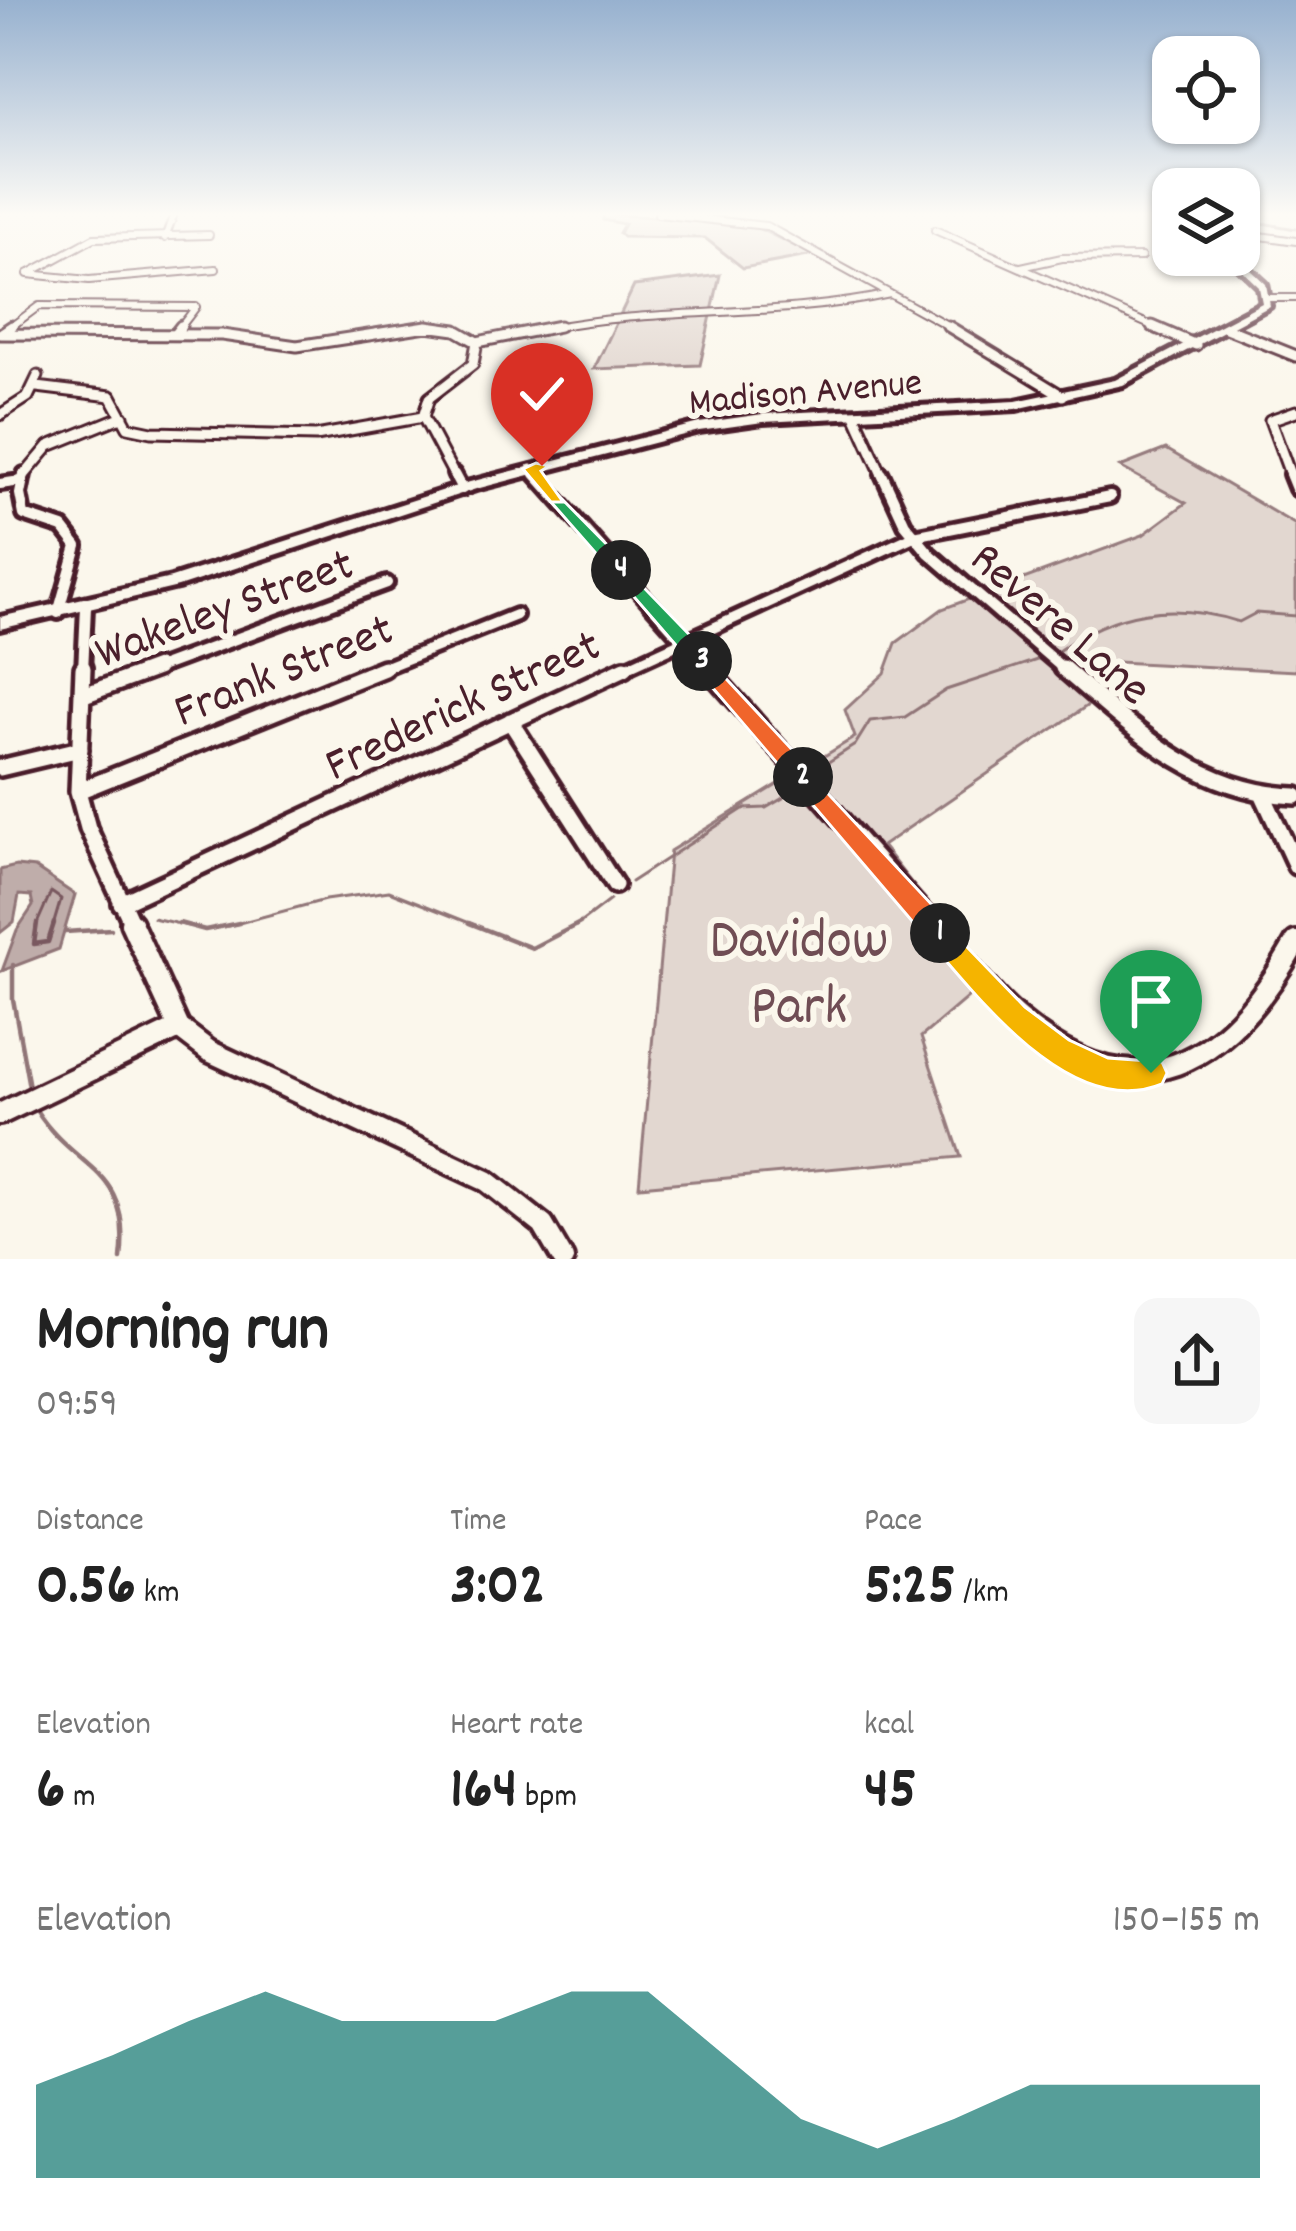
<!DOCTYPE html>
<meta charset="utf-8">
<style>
body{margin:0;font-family:Dekko,sans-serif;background:#f6f6f6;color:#222;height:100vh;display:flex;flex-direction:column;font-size:45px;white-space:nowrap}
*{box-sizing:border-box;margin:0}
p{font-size:39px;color:#767676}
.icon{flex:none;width:66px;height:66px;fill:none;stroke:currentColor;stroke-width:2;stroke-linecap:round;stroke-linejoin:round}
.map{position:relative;height:1259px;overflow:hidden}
.side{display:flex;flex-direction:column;background:#fff;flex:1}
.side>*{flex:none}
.controls{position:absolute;left:1152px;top:36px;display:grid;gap:24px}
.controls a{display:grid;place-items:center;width:108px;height:108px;border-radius:24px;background:#fff;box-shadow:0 3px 9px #0004;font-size:60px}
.pin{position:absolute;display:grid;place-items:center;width:102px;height:102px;color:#fff;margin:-123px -51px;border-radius:50% 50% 50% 0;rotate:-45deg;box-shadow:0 0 12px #0007}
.pin .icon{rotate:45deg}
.km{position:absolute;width:60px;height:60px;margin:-30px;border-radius:50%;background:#222;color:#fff;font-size:33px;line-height:60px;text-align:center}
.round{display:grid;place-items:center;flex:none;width:126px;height:126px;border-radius:24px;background:#f6f6f6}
.headline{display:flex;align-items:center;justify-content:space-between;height:204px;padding:0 36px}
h1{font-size:66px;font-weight:700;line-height:90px}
.metrics{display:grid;grid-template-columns:repeat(3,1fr);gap:18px;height:204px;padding:12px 36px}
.metrics div{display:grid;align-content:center}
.metrics b{font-size:60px;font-weight:700}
.metrics small{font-size:33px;font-weight:400}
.metrics p{font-size:33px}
.chart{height:336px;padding:24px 36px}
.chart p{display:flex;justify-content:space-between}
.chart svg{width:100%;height:216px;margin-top:12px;fill:#0f766e;opacity:.7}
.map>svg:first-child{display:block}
.green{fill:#e2d7d0;stroke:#967b7e;stroke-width:3}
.water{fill:#bfadaa;stroke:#907477;stroke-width:3}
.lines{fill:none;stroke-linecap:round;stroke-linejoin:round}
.shore-far1{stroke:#79585e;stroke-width:3}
.shore{stroke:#79585e;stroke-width:4.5}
.stream-far1{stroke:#907477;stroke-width:3}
.stream{stroke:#907477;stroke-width:4.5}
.street-far4-casing{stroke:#4a1f2b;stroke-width:10}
.street-far3-casing{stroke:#4a1f2b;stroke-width:15}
.street-far2-casing{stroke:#4a1f2b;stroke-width:20}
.street-far1-casing{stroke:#4a1f2b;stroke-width:24}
.street-casing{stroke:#4a1f2b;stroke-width:28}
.secondary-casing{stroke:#4a1f2b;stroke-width:10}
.street-far4{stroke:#fbf7ec;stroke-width:6}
.street-far3{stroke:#fbf7ec;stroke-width:9}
.street-far2{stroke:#fbf7ec;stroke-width:10}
.street-far1{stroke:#fbf7ec;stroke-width:15}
.street{stroke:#fbf7ec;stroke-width:20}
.secondary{fill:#fbf7ec;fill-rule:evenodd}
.split-1{fill:#f5b400;stroke:#fff;stroke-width:3}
.split-2{fill:#f0652b;stroke:#fff;stroke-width:3}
.split-3{fill:#f0652b;stroke:#fff;stroke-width:3}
.split-4{fill:#22a559;stroke:#fff;stroke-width:3}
.split-5{fill:#22a559;stroke:#fff;stroke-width:3}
.split-6{fill:#f5b400;stroke:#fff;stroke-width:3}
.labels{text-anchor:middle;stroke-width:12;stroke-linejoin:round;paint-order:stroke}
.far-street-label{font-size:39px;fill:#4a1f2b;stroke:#fbf7ec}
.street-label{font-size:48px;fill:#4a1f2b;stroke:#fbf7ec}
.near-park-label{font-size:57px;fill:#704d54;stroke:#fbf7ec}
</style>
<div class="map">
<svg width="1296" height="1259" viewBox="0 0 1296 1259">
<rect width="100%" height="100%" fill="#fbf7ec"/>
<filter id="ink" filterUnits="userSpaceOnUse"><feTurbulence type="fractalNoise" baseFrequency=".00833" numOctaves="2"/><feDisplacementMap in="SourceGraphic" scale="24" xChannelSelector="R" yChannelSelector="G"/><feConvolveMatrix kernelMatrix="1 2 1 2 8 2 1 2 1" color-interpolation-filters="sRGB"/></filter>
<g filter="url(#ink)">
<!-- green -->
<path class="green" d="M603,214L745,222L813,255L743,268L705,238L623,237L619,233L624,224L603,220Z
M720,275L700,365L594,369L634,286Z
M1166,449L1296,525V671L1097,661L1066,673L1094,701L882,846L988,980L921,1037L961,1157L639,1186L670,851L855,737L845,710L885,673L896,643L942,609L1143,535L1186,503L1120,467Z"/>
<!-- water -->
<path class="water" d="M16,866L35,868L75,895L59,949L2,971L17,930L33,906L31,896L19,895L14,922L0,933V870Z"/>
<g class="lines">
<!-- shore-far1 -->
<path class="shore-far1" d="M36,926L51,892L61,899L53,926"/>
<!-- shore -->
<path class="shore" d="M37,923L34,944L48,942L54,923"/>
<!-- stream-far1 -->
<path class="stream-far1" d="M1239,219L1296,229
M1058,651C1115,610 1172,601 1239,622L1256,613L1296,616
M819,768L855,745L870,721L905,717L946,690L1037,660
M631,882L743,809L766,808L795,791
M153,918L188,926
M228,926L325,900L389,891L477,926
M576,926L610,900"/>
<!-- stream -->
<path class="stream" d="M179,923L205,930L239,923
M469,923L532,948L580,923
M65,932L111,929
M13,965V999L29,1087
M36,1110C76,1173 132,1166 121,1259"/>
<defs>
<path id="street-far4" d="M658,214L766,226L954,329
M935,230L1159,329
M1239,233L1296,241
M209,235L94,238L28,274L89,280L216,269
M165,238L174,214
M1021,267L1062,258L1141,257
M1268,298H1296
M8,329L39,306L196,307
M179,329L196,307
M411,329H445
M544,329C658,306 775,319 890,294"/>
<path id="street-far3" d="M948,326L1063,396
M1152,326L1196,345
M1226,328L1296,356
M0,334L222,335L297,346L427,326L456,330L477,342
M0,334L12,326
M174,335L181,326
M477,342L559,326
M37,387L111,396L128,427L152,432L316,436L423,417
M0,415L28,397L38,376
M855,415L883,477
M531,469L538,477
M23,477L49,446L123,416
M455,477L423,417L429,398L473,364L477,342
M1291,477L1270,420L1296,411"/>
<path id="street-far2" d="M24,474L20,494L24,515L63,528L77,546L58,613
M454,474L462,489
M535,474L710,671
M882,474L905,524L929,553L1066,671
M1290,474L1296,489
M0,484L21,481
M83,671L86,607
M149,671L387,583
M376,671L516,615
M619,671L914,536L1110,497"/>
<path id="street-far1" d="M83,668L78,791L88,828L133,926
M707,668L935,926
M1063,668C1132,728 1199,793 1296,796
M84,695L157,668
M510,721L615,885
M0,768L80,749
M78,791L384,668
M1263,795L1296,866
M121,903L625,668"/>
<path id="street" d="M131,923L179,1028L209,1051L487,1181L543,1225L563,1259
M932,923C960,954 986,992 1018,1019C1138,1119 1227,1065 1296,942
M0,1114L179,1028"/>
<path id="secondary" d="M1226,255H1235L1266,284L1270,306L1123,385L1016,409L763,422L699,431L476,489L178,587L0,629V617L171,578L466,483L699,423L763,414L1016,401L1115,380L1262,303L1259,287Z"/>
</defs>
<!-- street-far4 casing -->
<use href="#street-far4" class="street-far4-casing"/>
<!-- street-far3 casing -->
<use href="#street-far3" class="street-far3-casing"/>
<!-- street-far2 casing -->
<use href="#street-far2" class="street-far2-casing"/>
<!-- street-far1 casing -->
<use href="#street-far1" class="street-far1-casing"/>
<!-- street casing -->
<use href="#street" class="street-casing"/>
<!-- secondary casing -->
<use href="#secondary" class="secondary-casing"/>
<!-- street-far4 -->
<use href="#street-far4" class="street-far4"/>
<!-- street-far3 -->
<use href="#street-far3" class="street-far3"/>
<!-- street-far2 -->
<use href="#street-far2" class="street-far2"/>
<!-- street-far1 -->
<use href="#street-far1" class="street-far1"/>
<!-- street -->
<use href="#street" class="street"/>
<!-- secondary -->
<use href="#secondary" class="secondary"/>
</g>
</g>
<!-- sky -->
<linearGradient id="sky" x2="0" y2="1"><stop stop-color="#97b1cf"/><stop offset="0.55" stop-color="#fdfbf6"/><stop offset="1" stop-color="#fdfbf6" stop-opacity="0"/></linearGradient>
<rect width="1296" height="390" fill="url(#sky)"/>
<!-- split-1 -->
<path class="split-1" d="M940,919L1025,1007L1069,1040L1108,1058L1162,1062L1167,1073L1162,1084C1073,1121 980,1000 930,942V923Z"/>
<!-- split-2 -->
<path class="split-2" d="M803,767L949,923V942H930L795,784L792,777Z"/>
<!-- split-3 -->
<path class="split-3" d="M702,653L811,770V784H795L694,666V655Z"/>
<!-- split-4 -->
<path class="split-4" d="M621,564L709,655V666H694L615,575V566Z"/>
<!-- split-5 -->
<path class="split-5" d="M557,494L628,566V575H615L551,502Z"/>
<!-- split-6 -->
<path class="split-6" d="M536,463L549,466L541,471L563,502H551L523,469Z"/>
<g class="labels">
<!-- far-street labels -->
<g class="far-street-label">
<text transform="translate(805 389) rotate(-5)" y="14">Madison Avenue</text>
</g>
<!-- street labels -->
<g class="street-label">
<text transform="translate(223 605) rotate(-20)" y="17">Wakeley Street</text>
<text transform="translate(1063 621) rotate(41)" y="17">Revere Lane</text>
<text transform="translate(282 667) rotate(-22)" y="17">Frank Street</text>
<text transform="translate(461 702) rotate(-25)" y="17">Frederick Street</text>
</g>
<!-- near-park labels -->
<g class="near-park-label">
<text x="799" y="956">Davidow<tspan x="799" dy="66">Park</tspan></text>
</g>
</g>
</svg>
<div class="controls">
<a><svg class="icon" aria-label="locate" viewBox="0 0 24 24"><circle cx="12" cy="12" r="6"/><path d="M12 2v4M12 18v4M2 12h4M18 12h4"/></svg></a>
<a><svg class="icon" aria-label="layers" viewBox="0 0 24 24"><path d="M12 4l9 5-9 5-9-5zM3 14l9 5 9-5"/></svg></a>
</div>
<div class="pin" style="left:1151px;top:1073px;background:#1e9e55"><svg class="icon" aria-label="arrive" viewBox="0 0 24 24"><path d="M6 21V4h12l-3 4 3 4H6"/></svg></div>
<div class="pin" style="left:542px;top:466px;background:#d93025"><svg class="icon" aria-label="check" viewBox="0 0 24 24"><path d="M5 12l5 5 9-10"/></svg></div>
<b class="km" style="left:940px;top:933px">1</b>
<b class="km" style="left:803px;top:777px">2</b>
<b class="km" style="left:702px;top:661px">3</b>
<b class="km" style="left:621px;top:570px">4</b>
</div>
<section class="side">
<div class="headline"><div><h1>Morning run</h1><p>09:59</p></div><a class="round"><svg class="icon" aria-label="share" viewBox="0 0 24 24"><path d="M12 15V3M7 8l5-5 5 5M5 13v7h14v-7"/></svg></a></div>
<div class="metrics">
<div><p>Distance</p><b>0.56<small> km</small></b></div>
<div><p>Time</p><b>3:02</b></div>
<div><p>Pace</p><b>5:25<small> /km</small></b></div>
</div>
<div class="metrics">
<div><p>Elevation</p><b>6<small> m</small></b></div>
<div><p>Heart rate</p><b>164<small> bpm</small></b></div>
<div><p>kcal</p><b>45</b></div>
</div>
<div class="chart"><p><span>Elevation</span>150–155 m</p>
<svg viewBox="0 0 160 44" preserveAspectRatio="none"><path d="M0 44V25L10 19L20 12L30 6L40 12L50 12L60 12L70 6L80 6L90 19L100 32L110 38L120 32L130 25L140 25L150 25L160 25V44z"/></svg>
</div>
</section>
